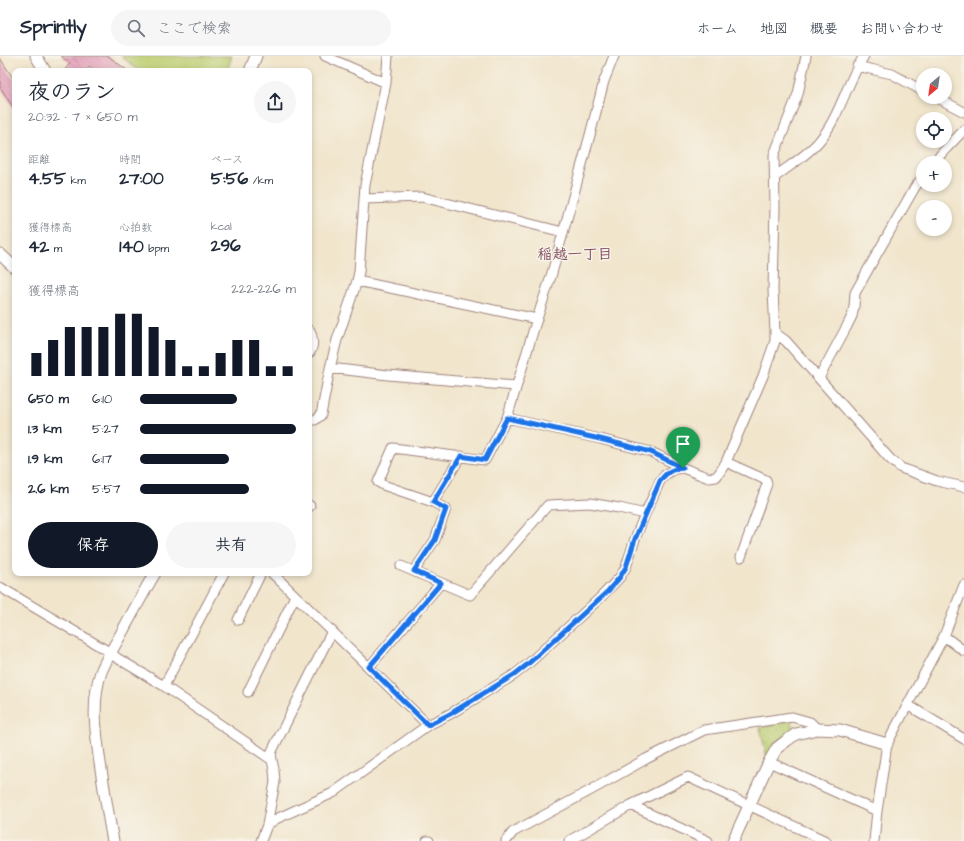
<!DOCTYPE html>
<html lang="ja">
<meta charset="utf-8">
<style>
body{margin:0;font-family:"Architects Daughter","Klee One",sans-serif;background:#f6f6f7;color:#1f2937;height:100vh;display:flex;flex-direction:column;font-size:15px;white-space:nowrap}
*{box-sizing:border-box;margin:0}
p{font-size:13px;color:#747a83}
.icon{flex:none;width:22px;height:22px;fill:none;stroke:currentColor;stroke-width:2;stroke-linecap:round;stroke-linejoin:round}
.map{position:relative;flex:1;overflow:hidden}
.details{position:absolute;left:12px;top:12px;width:300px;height:508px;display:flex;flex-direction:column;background:#fff;border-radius:8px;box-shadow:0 2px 6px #0003}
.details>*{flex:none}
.needle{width:26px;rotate:209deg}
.buttons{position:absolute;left:916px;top:12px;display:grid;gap:8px}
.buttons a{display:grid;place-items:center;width:36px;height:36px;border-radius:50%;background:#fff;box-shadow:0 2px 6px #0003;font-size:20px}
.pin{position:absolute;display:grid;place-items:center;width:34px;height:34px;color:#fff;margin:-41px -17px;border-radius:50% 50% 50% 0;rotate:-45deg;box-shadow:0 0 4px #0007}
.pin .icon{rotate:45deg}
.round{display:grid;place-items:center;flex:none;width:42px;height:42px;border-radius:21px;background:#f6f6f7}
.head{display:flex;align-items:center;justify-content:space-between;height:68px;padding:0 16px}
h1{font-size:22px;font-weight:800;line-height:30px}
.figures{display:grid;grid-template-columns:repeat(3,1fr);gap:6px;height:68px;padding:4px 16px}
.figures div{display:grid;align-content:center}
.figures b{font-size:17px;font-weight:800}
.figures small{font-size:11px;font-weight:400}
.figures p{font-size:11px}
.chart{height:112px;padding:8px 16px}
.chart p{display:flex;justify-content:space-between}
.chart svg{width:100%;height:72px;margin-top:4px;stroke:#111827;stroke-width:6}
.action{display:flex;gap:8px;margin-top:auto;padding:8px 16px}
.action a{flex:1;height:46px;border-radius:24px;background:#111827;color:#fff;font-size:16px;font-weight:800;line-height:46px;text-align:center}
.action a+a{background:#f6f6f7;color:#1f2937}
ul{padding:0 16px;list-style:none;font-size:13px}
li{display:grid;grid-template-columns:64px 48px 1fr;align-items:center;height:30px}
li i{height:10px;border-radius:5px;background:#111827}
header{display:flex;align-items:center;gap:24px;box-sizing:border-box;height:56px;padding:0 20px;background:#fff;border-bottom:1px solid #e0e1e3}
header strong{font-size:19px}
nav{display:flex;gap:22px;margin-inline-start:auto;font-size:14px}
.search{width:280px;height:36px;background:#f6f6f7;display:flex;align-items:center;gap:10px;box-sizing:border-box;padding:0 14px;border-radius:22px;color:#747a83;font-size:15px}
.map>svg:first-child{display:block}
.park{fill:url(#park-dots);stroke:#82764e}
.garden{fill:#bbcd70;stroke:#82764e}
.building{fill:url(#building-back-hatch)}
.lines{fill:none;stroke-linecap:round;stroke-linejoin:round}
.minor-casing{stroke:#9e827c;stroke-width:11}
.tertiary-casing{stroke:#9e827c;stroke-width:13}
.minor{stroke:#fff;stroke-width:9}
.tertiary{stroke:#fff;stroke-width:11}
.route-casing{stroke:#fff;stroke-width:8}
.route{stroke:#1a73e8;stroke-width:5}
.labels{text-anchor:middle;stroke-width:3;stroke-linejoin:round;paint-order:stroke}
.neighbourhood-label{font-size:15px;font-weight:bold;fill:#804a5d;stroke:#f7f3e8}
</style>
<header>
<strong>Sprintly</strong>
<div class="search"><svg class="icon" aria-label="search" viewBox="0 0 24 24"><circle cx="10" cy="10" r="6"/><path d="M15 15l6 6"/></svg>ここで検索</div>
<nav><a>ホーム</a><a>地図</a><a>概要</a><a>お問い合わせ</a></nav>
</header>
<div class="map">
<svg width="964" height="785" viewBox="0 0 964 785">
<defs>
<pattern id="park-dots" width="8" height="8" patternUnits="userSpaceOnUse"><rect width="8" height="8" fill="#bbcd70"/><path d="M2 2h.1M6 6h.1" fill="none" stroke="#a2b061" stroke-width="1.8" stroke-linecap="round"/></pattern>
<pattern id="building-back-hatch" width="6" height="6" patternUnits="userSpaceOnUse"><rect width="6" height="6" fill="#e59bb9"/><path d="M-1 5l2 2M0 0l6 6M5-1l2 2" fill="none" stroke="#bc7e97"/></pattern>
</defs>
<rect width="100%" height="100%" fill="#f7f3e8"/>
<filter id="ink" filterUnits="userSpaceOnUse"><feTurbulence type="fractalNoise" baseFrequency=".025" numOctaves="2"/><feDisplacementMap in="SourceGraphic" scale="8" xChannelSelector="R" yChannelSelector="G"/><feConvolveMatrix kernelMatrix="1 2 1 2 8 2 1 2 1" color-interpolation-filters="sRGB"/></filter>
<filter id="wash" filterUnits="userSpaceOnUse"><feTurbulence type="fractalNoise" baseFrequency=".012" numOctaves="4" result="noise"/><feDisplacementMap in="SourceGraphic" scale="16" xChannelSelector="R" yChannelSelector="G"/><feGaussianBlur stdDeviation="0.9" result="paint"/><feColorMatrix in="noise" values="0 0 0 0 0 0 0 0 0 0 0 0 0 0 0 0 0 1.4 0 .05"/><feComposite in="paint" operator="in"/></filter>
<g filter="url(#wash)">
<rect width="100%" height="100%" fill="#f1e5cc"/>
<!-- park -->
<path class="park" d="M790,663L795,674L767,701L760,672Z"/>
<!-- garden -->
<path class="garden" d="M121,0H232L227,15H139Z"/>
<g id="blocks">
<!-- building -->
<path class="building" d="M61,0H108L128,15H95L89,10L85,15H64L70,7Z
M0,2L15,25V54L0,31Z"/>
</g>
</g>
<g filter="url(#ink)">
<use href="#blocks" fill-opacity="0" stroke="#9e827c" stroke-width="1"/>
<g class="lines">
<defs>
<path id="minor" d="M325,0L386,27
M614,0L604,25L590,79L552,217L535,269L507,362L600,383L651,396L683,412
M857,10L892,18L923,35
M936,41L964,56
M934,107L942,97L964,74
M775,121C790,109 808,99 820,84C840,60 847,26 864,0
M364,143L422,141L563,176
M357,225L537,263
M775,277L786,285L890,403L901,412L937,425L964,431
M330,312L337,284L357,225L359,216L365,129L386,27L388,0
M819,322L847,270L852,260L854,251L855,237L870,210L915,131L923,121
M309,364H315L321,359L330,312L388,319L516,330
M726,406L766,424L767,428L741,501
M433,446L461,400
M309,449L310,450
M401,510L470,539L548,449L590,447L619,452L645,458
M414,515L435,484L446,453L433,446L383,429L378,426L393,392L485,404L507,362
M272,517L428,669
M0,531L111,597L117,602L164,630L272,704L274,714L275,726L267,769
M238,564L261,517
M944,580L964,595
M369,611L441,527
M164,630L224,517
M248,636L295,540
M908,649L964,683
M272,704L271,697L332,575
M769,706L877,755
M631,749L708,785
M261,785L267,769L276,763L333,737L428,669L450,658L514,619L528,608L600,542L620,521L626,511L635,483L645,458L660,425L665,419L675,413L683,412L709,422L716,421L720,416L726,406L763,320L775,285V277L773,234L775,151L774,99L798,38L806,0
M427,785H429
M506,785L513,776L593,733L646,703L704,674L792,661L810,666L817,673
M569,785L631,749L688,721L826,785
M874,785L877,755L887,688L944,580L964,529"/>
<path id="tertiary" d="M36,0L45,15
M250,15L256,0
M0,198L15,212
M309,275C312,281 313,290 309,296
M113,785C108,759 104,733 100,707C96,678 91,645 101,616C106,603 114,591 121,578C132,558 143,537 155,517
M733,785L769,706L777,692L786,685L796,678L817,673L840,674L887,688"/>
</defs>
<!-- minor casing -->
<use href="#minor" class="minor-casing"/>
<!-- tertiary casing -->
<use href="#tertiary" class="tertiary-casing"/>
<!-- minor -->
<use href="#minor" class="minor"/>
<!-- tertiary -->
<use href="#tertiary" class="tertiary"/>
</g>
</g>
<g class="lines" filter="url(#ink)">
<defs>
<path id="route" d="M507,362L600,383L651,396L683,412C671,413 667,416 660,425L635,483L626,511L620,521L608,535L528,608L514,619L450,658L428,669L369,611L441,527L414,515L435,484L446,453L433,446L461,400L485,404Z"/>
</defs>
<!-- route casing -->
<use href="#route" class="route-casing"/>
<!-- route -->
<use href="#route" class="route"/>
</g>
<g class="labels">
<!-- neighbourhood labels -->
<g class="neighbourhood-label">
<text x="575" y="203">稲越一丁目</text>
</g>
</g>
</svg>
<div class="buttons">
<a><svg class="needle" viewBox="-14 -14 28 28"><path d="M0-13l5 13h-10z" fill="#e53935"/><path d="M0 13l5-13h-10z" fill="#747a83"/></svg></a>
<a><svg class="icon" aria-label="locate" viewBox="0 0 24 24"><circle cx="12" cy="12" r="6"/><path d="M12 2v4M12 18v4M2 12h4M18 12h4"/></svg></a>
<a>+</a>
<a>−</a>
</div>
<div class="pin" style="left:683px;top:412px;background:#1e9e55"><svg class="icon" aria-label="arrive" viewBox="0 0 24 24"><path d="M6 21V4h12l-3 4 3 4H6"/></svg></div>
<section class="details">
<div class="head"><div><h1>夜のラン</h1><p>20:32 · 7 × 650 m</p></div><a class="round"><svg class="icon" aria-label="share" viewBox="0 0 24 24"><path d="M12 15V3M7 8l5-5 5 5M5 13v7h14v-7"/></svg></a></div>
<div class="figures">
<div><p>距離</p><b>4.55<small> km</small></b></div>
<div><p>時間</p><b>27:00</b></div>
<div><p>ペース</p><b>5:56<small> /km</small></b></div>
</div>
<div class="figures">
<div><p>獲得標高</p><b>42<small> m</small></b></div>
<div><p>心拍数</p><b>140<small> bpm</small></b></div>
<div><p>kcal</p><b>296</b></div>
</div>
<div class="chart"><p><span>獲得標高</span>222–226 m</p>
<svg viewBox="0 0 160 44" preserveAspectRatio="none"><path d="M5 44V30M15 44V22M25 44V14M35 44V14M45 44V14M55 44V6M65 44V6M75 44V14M85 44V22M95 44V38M105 44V38M115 44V30M125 44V22M135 44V22M145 44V38M155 44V38"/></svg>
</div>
<ul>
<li><b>650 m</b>6:10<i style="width:62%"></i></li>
<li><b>1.3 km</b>5:27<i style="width:100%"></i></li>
<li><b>1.9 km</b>6:17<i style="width:57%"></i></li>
<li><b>2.6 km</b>5:57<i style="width:70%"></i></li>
</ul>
<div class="action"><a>保存</a><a>共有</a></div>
</section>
</div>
